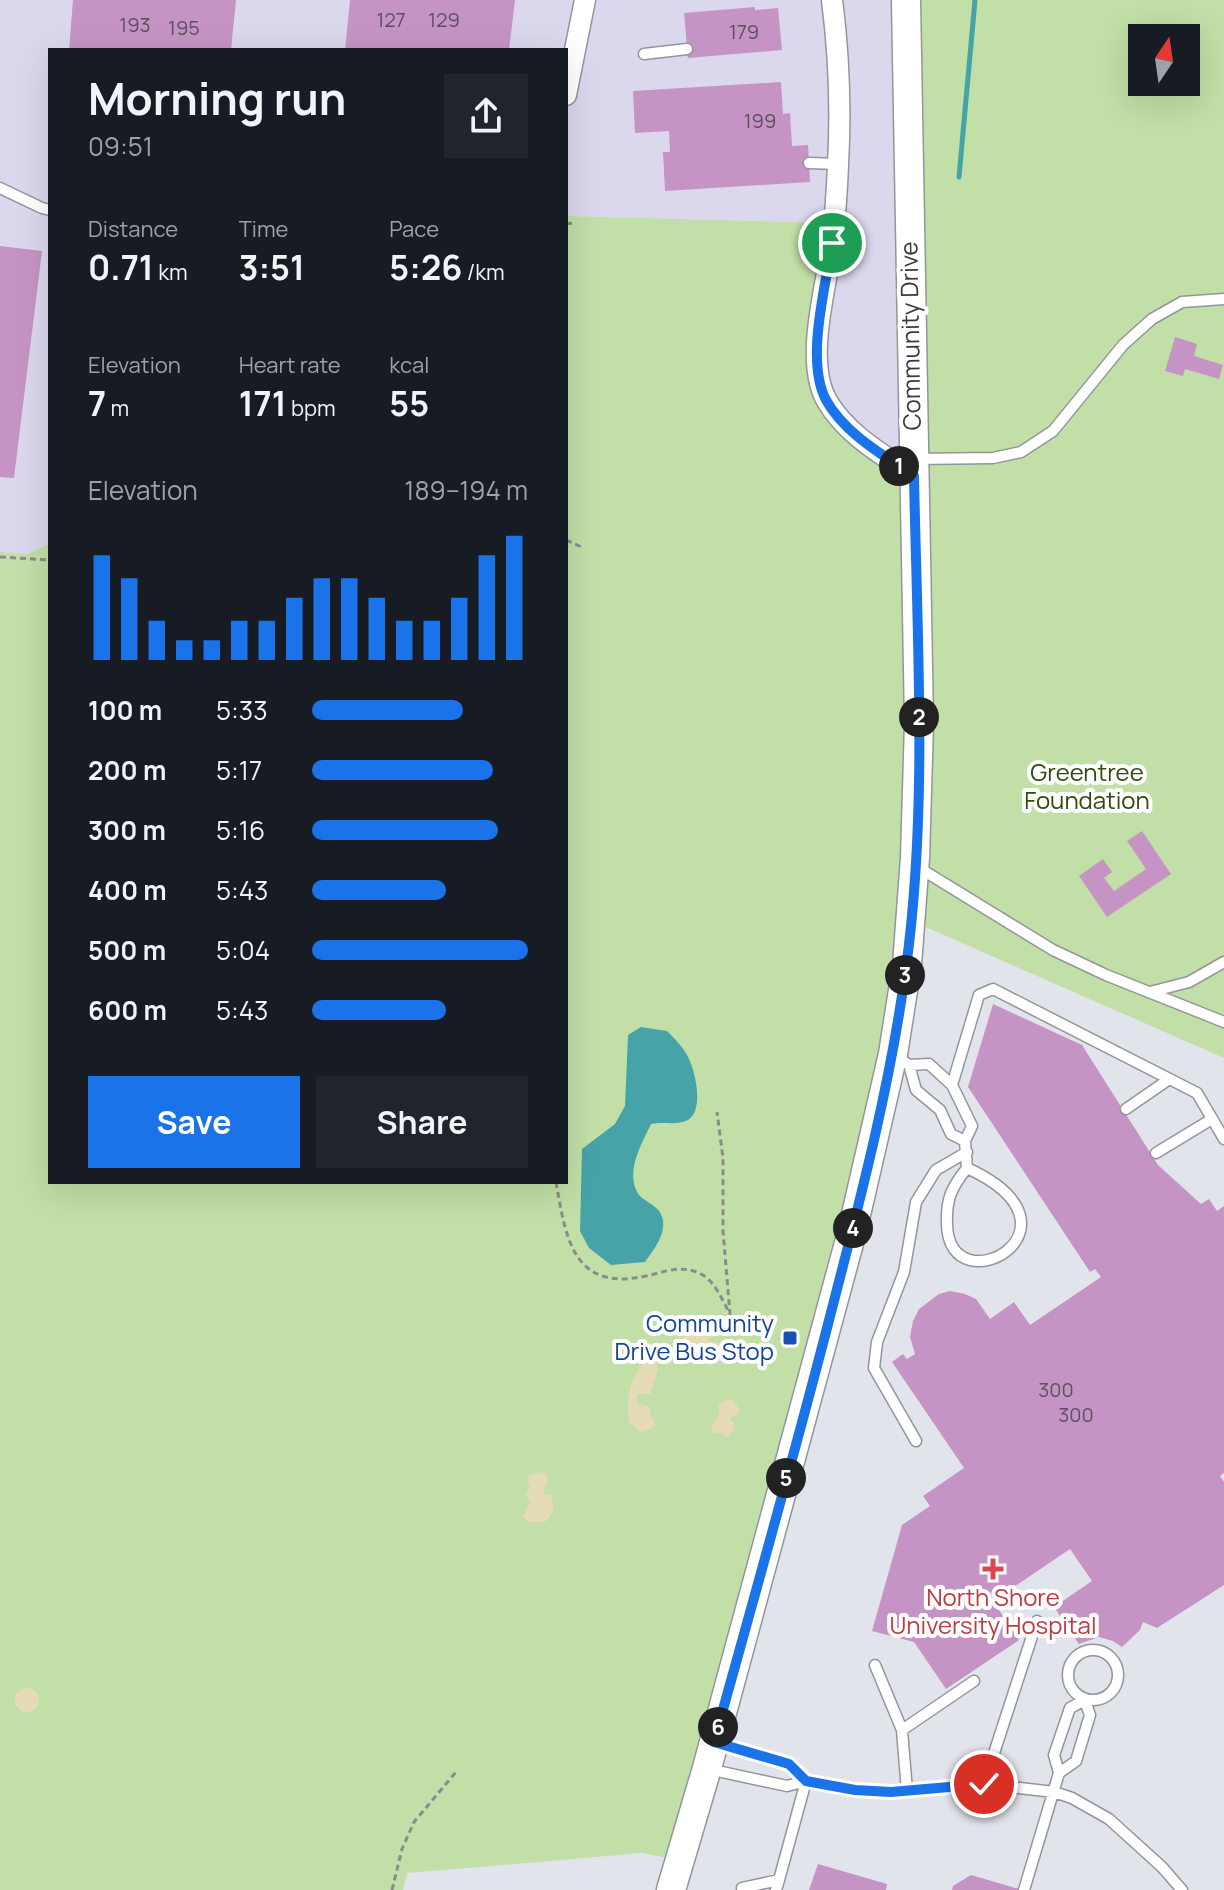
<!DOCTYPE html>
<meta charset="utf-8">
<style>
body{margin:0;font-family:Manrope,sans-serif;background:#20242c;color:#f1f3f6;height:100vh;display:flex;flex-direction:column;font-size:30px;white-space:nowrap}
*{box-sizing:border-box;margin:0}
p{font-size:26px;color:#9ea1a6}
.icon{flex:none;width:44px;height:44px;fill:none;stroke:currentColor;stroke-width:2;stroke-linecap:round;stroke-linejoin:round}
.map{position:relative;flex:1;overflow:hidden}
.side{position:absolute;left:48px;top:48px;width:520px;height:1136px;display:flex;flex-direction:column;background:#171b24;border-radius:0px;box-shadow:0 8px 32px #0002}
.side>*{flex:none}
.needle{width:52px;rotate:13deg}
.buttons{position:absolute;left:1128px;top:24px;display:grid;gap:16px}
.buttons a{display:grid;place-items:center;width:72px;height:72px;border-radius:0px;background:#171b24;box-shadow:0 8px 32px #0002;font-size:40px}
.pin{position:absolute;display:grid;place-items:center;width:68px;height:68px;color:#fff;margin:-34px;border:4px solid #fff;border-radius:50%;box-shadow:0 2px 8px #0007}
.km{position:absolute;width:40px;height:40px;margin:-20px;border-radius:50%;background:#222;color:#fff;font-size:22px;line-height:40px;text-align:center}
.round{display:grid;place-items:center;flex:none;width:84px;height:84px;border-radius:0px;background:#20242c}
.headline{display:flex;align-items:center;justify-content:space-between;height:136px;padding:0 40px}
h1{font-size:44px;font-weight:700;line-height:60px}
.metrics{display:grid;grid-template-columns:repeat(3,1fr);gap:12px;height:136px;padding:8px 40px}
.metrics div{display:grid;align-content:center}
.metrics b{font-size:34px;font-weight:700}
.metrics small{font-size:22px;font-weight:400}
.metrics p{font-size:22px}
.chart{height:224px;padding:16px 40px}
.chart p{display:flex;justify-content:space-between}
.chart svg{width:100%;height:144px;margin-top:8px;stroke:#1a73e8;stroke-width:6}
.primary-button{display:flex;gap:16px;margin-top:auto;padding:16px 40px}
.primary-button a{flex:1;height:92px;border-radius:0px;background:#1a73e8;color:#fff;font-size:32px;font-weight:700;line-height:92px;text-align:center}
.primary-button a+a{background:#20242c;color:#f1f3f6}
ul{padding:0 40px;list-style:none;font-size:26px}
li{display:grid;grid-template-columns:128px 96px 1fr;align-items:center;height:60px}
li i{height:20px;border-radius:10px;background:#1a73e8}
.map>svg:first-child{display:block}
.commercial{fill:#dbd8ee}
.green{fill:#c1dfa6;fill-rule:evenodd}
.sand{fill:#e5dbb6}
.water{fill:#46a3a7}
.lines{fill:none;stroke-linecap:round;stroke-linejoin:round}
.stream{stroke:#46a3a7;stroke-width:5}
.building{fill:#c594c4}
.service-casing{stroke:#93959b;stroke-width:13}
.minor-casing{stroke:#93959b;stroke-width:23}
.secondary-casing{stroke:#93959b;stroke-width:31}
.path{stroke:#8a8b90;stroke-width:3;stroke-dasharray:6 4;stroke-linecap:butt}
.service{stroke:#fff;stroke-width:10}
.minor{stroke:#fff;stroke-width:20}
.secondary{stroke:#fff;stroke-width:28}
.route-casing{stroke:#fff;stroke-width:16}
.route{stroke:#1a73e8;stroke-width:10}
.transit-dot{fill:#1a4fb4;stroke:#fff;stroke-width:3}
.health-dot{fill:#e0444e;stroke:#fff;stroke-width:3}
.labels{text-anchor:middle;stroke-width:8;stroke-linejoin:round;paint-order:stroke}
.number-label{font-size:20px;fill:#5c505f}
.street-label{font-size:24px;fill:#393a3d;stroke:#fff}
.park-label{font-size:24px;fill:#304a0a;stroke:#fff}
.transit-label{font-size:24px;fill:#164399;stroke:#fff;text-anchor:end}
.health-label{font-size:24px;fill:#be3a42;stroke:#fff}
</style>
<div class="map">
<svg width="1224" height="1890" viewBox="0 0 1224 1890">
<rect width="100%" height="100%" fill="#e2e4eb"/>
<!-- commercial -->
<path class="commercial" d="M0,0H905L913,495L840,421L818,382L831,223L566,216V50H50V544L26,554L0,552Z"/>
<!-- green -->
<path class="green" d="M905,0H1224V1058L905,918L887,1063L680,1860L642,1853L407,1873L403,1890H0V552L26,554L50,544V1182H566V216L831,223L815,346L840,421L912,494ZM1142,38H1186V82H1142Z"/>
<!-- sand -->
<path class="sand" d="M703,1325L715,1332V1336L709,1338L708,1341L721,1343L719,1354L712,1355L710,1358L697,1352L695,1346L686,1348L680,1340L688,1331Z
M648,1357L657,1362L658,1370L650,1394H637V1403L649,1406L651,1418L654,1420L655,1426L644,1432L638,1431L636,1427L630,1424C624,1398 631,1376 648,1357Z
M728,1399L733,1400L739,1409L738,1415L732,1416L730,1420L734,1423L735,1429L727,1438L722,1433H713L711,1427L719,1414V1404Z
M539,1472L546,1474L548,1479L543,1494L552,1495L553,1511L545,1522H528L523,1516L530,1503L526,1495L530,1487L527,1484L529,1475Z
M15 1700a12 12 0 1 1 24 0a12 12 0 1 1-24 0Z"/>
<!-- water -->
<path class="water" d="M641,1027L667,1031C674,1038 682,1046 687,1055C695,1069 705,1110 688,1120C676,1126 664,1121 651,1124C642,1143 624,1173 639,1195C644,1201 654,1204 659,1211C671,1228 655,1248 645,1262L611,1265L589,1248L580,1231L582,1149L615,1124L625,1106L628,1035Z"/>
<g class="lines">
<!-- stream -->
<path class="stream" d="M959,177L975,0"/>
</g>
<!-- building -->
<path class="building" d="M73,0H236L231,50H69Z
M350,0H515L509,50H345Z
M755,7V10L778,8L782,50L688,58L684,13Z
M781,82L783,114L790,113L792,146L808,145L810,182L665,191L663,152H670L669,131L635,133L633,91Z
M0,246L42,251L14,478L0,477Z
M1175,337L1197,344L1194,356L1223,365L1219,379L1185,369L1183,376L1165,371Z
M1142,831L1171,874L1107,917L1079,876L1103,859L1112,872L1104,878L1114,891L1146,869L1127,841Z
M993,1004L1082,1045L1158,1165L1201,1204L1209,1199L1217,1211L1224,1206V1473L1220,1476L1224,1482V1585L1157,1628L1143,1622L1140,1630L1122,1647L1113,1641L1099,1637L1079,1644L1054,1607L1092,1581L1070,1549L993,1601L1019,1640L946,1689L914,1642L872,1631L902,1525L930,1506L923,1496L964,1468L892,1362L903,1354L907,1359L915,1354L910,1337L913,1321L919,1309L939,1294L950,1291L965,1294L976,1299L990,1319L1014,1302L1030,1325L1101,1277L1095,1269L1090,1272L968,1087Z
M818,1864L887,1884L886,1890H809Z
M971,1875L1019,1889V1890H952L953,1886Z"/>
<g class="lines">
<defs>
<path id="service" d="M644,54L687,49
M809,163L838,164
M0,188L42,208L50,210
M915,459L993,458L1021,452L1053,431L1123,345L1152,319L1182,302L1224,299
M916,866L1053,950L1106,975L1224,1022
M1150,992L1189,982L1224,962
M894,1055L909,1065L929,1064L952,1085L972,1126L965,1141L951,1134L940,1110L916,1090L909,1065
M952,1085L979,995L993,989L1197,1093L1224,1139
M1126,1109L1168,1080
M965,1141L967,1168C951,1188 946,1199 947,1225C950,1309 1098,1228 967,1168
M1156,1153L1212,1119
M916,1441L874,1368L877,1342L904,1272L916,1202L936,1170L967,1152
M1068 1675a25 25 0 1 1 50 0a25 25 0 1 1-50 0Z
M875,1665L902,1730
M715,1742L789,1764L806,1781
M708,1769L787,1786L806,1781L855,1790L891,1792L984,1784L1054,1792L1072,1798L1109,1819L1162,1867L1182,1890
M1059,1773L1076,1761L1090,1715L1084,1698
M984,1784L1037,1621
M907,1791L902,1730L974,1681
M779,1880L806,1781
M742,1888L779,1880L776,1890
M1024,1890L1059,1773L1054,1755L1070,1708L1083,1701"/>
<path id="minor" d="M832,0C839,54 841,110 838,165C837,191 835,218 832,244C826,288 804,361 827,401C846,434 883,455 914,476
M566,95L585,0"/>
<path id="secondary" d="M671,1890L707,1768L852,1232L893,1054L907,965L915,858L919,723L906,0"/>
</defs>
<!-- service casing -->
<use href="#service" class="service-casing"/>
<!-- minor casing -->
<use href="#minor" class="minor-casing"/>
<!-- secondary casing -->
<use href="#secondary" class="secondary-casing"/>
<!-- path -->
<path class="path" d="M566,224L575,223
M566,540L584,548
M0,557L50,560
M556,1182C566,1239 573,1292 646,1276C665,1272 682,1264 701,1274C716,1282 722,1300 730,1314L723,1231V1158L717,1112
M392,1890L402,1849L414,1822L456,1772"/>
<!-- service -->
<use href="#service" class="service"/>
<!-- minor -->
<use href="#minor" class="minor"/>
<!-- secondary -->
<use href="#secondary" class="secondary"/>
</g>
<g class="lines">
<defs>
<path id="route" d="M832,243C826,286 805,360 826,400C845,434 883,455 914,476C917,637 928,808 906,968C891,1080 863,1189 835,1297C797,1446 755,1594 714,1742L789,1764L806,1781L855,1790L891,1792L984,1784"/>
</defs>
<!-- route casing -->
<use href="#route" class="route-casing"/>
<!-- route -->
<use href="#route" class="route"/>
</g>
<!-- markers -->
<rect class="transit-dot" x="782" y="1330" width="16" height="16" rx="4"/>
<path class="health-dot" d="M989 1557h8v8h8v8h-8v8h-8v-8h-8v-8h8z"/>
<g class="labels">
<!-- number labels -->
<g class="number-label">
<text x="391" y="27">127</text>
<text x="444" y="27">129</text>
<text x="135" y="32">193</text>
<text x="184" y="35">195</text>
<text x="744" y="39">179</text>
<text x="760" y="128">199</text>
<text x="1056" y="1397">300</text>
<text x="1076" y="1422">300</text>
</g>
<!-- street labels -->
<g class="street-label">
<text transform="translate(911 336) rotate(-91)" y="8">Community Drive</text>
</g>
<!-- park labels -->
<g class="park-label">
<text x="1087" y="781">Greentree<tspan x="1087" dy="28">Foundation</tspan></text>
</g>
<!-- transit labels -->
<g class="transit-label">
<text x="774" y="1332">Community<tspan x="774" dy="28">Drive Bus Stop</tspan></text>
</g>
<!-- health labels -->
<g class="health-label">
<text x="993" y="1606">North Shore<tspan x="993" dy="28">University Hospital</tspan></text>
</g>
</g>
</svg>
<div class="buttons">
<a><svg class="needle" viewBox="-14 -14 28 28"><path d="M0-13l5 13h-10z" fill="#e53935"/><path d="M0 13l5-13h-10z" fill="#9ea1a6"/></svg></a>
</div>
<div class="pin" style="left:832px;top:243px;background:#1e9e55"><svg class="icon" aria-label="arrive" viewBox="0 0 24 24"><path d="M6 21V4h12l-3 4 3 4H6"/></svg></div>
<div class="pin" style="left:984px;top:1784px;background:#d93025"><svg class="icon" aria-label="check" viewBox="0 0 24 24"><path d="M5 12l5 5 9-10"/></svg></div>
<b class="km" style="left:899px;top:466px">1</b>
<b class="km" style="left:919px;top:717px">2</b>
<b class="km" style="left:905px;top:975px">3</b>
<b class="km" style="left:853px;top:1228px">4</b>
<b class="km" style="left:786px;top:1478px">5</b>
<b class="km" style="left:718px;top:1727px">6</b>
<section class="side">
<div class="headline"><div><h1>Morning run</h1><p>09:51</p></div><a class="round"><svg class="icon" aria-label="share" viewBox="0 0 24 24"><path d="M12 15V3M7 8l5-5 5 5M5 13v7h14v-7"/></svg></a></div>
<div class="metrics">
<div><p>Distance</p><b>0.71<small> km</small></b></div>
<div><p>Time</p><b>3:51</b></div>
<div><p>Pace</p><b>5:26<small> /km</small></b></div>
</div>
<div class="metrics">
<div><p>Elevation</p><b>7<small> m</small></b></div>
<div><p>Heart rate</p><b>171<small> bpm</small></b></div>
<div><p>kcal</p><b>55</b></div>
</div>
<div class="chart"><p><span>Elevation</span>189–194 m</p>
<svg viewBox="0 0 160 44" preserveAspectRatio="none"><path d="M5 44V12M15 44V19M25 44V32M35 44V38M45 44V38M55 44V32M65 44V32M75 44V25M85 44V19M95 44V19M105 44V25M115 44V32M125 44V32M135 44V25M145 44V12M155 44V6"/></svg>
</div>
<ul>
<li><b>100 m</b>5:33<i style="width:70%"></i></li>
<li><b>200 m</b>5:17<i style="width:84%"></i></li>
<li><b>300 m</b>5:16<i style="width:86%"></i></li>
<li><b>400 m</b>5:43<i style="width:62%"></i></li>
<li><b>500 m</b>5:04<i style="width:100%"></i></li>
<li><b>600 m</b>5:43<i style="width:62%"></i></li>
</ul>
<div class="primary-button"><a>Save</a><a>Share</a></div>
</section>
</div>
